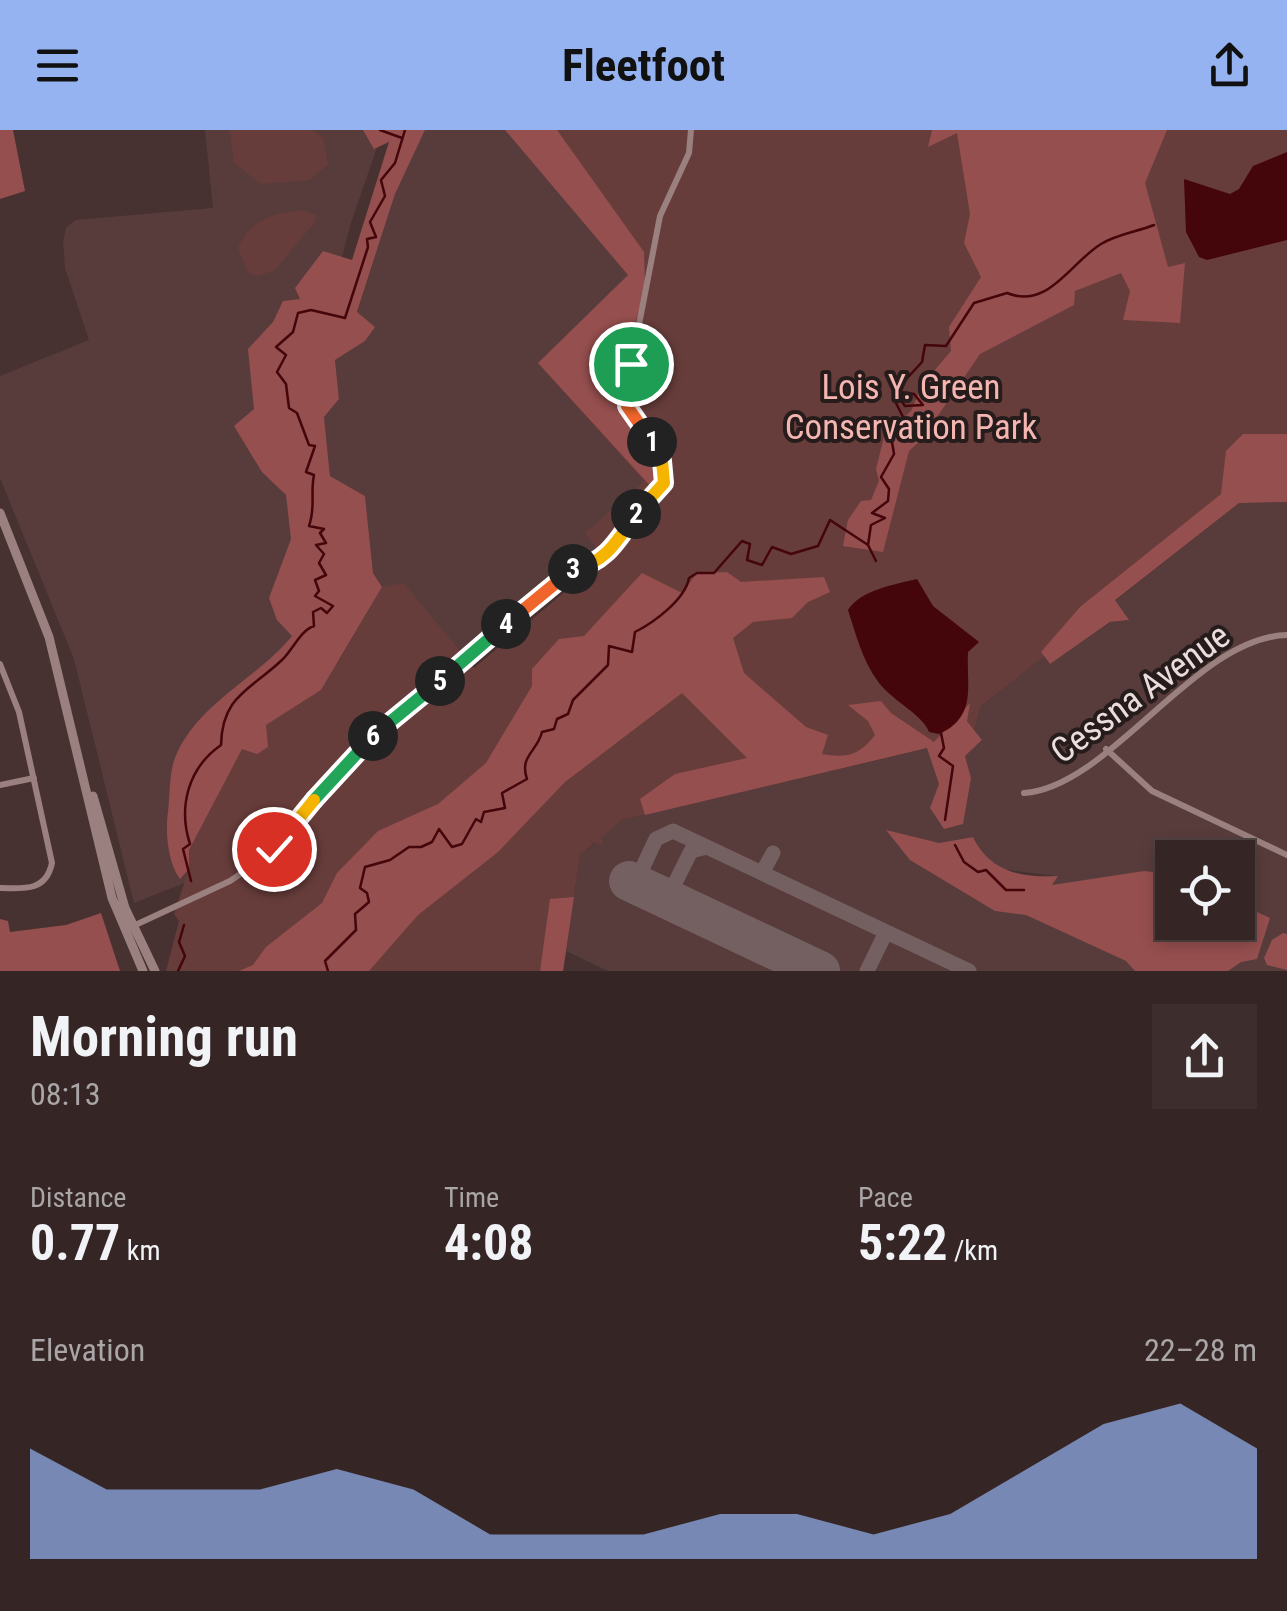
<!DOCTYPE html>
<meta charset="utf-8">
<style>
body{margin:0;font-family:"Roboto Condensed",sans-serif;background:#3d2e2d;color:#f1f3f6;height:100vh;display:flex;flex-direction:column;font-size:38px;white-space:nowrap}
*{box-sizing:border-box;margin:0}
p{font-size:32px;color:#aaa5a7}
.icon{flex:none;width:55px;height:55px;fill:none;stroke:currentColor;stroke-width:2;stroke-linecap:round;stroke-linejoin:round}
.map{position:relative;height:841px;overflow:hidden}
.drawer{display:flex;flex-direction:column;background:#352625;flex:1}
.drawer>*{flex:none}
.controls{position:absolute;left:1155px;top:710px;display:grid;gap:20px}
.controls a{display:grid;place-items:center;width:100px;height:100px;border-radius:0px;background:#352625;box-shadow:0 5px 15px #0003,0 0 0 2px #4f4342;font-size:50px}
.pin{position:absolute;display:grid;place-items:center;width:85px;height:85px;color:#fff;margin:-42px;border:5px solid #fff;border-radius:50%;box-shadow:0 2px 10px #0007}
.km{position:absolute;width:50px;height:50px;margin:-25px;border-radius:50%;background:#222;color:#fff;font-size:28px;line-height:50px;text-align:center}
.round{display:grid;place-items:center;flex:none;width:105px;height:105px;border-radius:0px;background:#3d2e2d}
.overview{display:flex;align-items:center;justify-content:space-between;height:170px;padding:0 30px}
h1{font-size:55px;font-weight:700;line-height:75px}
.metrics{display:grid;grid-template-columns:repeat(3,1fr);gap:15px;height:170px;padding:10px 30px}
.metrics div{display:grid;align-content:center}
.metrics b{font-size:50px;font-weight:700}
.metrics small{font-size:28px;font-weight:400}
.metrics p{font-size:28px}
.chart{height:280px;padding:20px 30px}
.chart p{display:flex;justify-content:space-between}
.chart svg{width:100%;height:180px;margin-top:10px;fill:#95b2f1;opacity:.7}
header{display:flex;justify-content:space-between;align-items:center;height:130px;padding:0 30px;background:#95b2f1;color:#111;font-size:45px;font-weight:700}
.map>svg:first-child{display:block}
.built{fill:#573c3b;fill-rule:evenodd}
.green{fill:#673d3b}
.forest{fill:#954f4e}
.water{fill:#44050b}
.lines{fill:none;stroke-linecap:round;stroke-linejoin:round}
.stream{stroke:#44050b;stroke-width:2.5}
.taxiway{stroke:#746060;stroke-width:15}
.runway{stroke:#746060;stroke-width:40}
.minor{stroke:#9a817f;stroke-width:6}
.secondary{stroke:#9a817f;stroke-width:9}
.split-1-casing{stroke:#fff;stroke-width:20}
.split-2-casing{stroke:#fff;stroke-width:20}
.split-3-casing{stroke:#fff;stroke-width:20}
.split-4-casing{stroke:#fff;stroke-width:20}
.split-5-casing{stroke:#fff;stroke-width:20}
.split-6-casing{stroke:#fff;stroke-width:20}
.split-7-casing{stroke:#fff;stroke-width:20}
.split-8-casing{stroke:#fff;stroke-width:20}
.split-1{stroke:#f0652b;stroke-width:12}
.split-2{stroke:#f5b400;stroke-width:12}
.split-3{stroke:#f5b400;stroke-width:12}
.split-4{stroke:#f0652b;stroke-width:12}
.split-5{stroke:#22a559;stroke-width:12}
.split-6{stroke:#22a559;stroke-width:12}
.split-7{stroke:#22a559;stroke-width:12}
.split-8{stroke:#f5b400;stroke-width:12}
.labels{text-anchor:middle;stroke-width:8;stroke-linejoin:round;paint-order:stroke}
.park-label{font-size:35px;fill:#f5b6b2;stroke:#261c1c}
.street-label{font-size:35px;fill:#ebdddc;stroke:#261c1c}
</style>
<header><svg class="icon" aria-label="menu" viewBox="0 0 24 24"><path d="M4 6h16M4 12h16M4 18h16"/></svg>Fleetfoot<svg class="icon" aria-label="share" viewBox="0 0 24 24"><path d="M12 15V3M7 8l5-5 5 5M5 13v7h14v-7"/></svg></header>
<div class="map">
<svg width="1287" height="841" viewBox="0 0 1287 841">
<rect width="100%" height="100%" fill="#473231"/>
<!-- built -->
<path class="built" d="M205,0H383L351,93L292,314L351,607L212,742L134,773L74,529L0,348V246L89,210L65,138L63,111L66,98L75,90L213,78Z
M425,0H505L629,145L654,360L576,450L441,561L373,443L365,366L330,346L324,287L339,269L335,230L365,211L357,183L395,64Z
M1287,372V841H608L566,821L580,725L622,690L928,618L939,654L971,648L965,626L982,610L974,600L981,576L1044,526L1049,534L1111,492L1128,490L1115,471L1239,373ZM909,707L939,713L973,707L981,723L999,739L1056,746L991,753ZM1172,728H1238V792H1172Z"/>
<!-- green -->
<path class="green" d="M230,0H312L323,8L328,35L309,50L261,54L234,33Z
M543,0H1287V371L1239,373L981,576L974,600L967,591L928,618L622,690L601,708L604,716L595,712L580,725L563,841H166L179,791L174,784L189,739V720L242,618L257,623L266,595L322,559L382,457L404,453L474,538L580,449L608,433L585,403L644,351L538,233L644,131Z
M303,80L316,85L314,93L275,140L257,146L248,143L238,118C253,87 271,85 303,80Z"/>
<!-- forest -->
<path class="forest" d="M0,0H13L25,61L0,69Z
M363,0H425L395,64L357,182L375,197L365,211L335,230L339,269L324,287L330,346L365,366L373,443L382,457L321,560L266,595L268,617L257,624L242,619L189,720V739L180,749C168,733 165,703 168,682C170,666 169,643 175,628C197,573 256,550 292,506L277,490L269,468L291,409L286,365L262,342L234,296L254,279L248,219L273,192L283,171L300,169L295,158L323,121L352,130L389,12L374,19Z
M505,0H557L644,122L645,158L626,228L606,239L598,228L588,237L657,325L654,360L538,233L628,145Z
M932,0H1167L1145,53L1168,137L1185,133L1180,193L1123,190L1130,161L1121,143L1075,161L1074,175L980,224L922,309L909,321L883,422L843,416L848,390L861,371L871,370L879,351L876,339L884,307L911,281L922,255L951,221L949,197L981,147L964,113L970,84L957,3L928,17Z
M1243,304H1287V372L1239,373L1115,470L1129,490L1110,492L1050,534L1041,522L1080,477L1221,364L1226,321Z
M727,442L741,452L824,447L830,462L808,472L792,488L753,492L733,508L744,543L806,597L828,605L822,624C846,628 859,626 875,605L868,591L848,575L881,571L891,583L934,612L970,573L967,591L982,610L965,626L971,648L963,694L944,699L930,678L939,654L927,618L645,685L640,669L675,644L747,628L682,563L565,652L498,722L418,785L369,841H239L253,835L266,817L322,773L337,743L378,701L438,674L486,633L532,556V539L559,509L584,506L642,443L682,463L697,443Z
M886,700L939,713L973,707C990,742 1021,748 1058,746L1052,755L1144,741L1172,744V792H1238V773L1270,788L1257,829L1241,832L1228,841H1135L1126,831L1026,785L995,781L910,730Z
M574,767L563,841H540L550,769Z
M101,783L120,841H0V789L8,791L10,802L66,795Z
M1283,803L1287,804V840L1267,835L1264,828L1272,810Z"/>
<!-- water -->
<path class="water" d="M1287,22V110L1207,130L1199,127L1186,102L1184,49L1230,64L1239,59L1253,36Z
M917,449L933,476L979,512L968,522C966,554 978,587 939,604L929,602C923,585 893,571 879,553C863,532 856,505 848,480C860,460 896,454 917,449Z"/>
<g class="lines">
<!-- stream -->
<path class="stream" d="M380,0L402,8
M868,415L876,431
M941,603L944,618L939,626L953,636L945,690
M955,715L964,732L978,742L986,740L1006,760H1024
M191,751L183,719L190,714C178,677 188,638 221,615C222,565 251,560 283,529C293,519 301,500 314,496L313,482L321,478L327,483L333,476L315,466L319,461L315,450L326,445L319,433L324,424L316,415L326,413L320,403L324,399L309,396C316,376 310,364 314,345L306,342L315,316L309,315L297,283L289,278L286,254L277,242L286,225L276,217L293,202L298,183L311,180L345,188L368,117L367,109L376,107L370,92L385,66L381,50L395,33L405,0
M178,841L185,826L179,812L184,795
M328,841L325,831L356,800L355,784L369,772L367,763L360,758L365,737L390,730L409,717H421L432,712L439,699L452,717L462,714L476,689L481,692L484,682L505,678L502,663L527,649C519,626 537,622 542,602L554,599L557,589L568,584L573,570L608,535L609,516L632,522L635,502C653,493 685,470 689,448L697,443H714L742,411L750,414L747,430L762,435L772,417L791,424L818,416L830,390L868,415L871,395L885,388L872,383L888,371L889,359L881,347L894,324L890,300L905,291L896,273L900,269L905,276L923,275L914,264L900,262L899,257L922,232L925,215L946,216L974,173L1007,163C1048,180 1070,133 1101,114C1117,104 1136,102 1154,95"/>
<!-- taxiway -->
<path class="taxiway" d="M762,743L773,723
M635,754L656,709L673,701L969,841
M667,769L691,721L707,717
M867,841L886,802"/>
<!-- runway -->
<path class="runway" d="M629,751L820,841"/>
<!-- minor -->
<path class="minor" d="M0,534L19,582L52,733C46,761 25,759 0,758
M1106,619L1152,661L1287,725
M0,655L34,648
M1024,663C1109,658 1195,507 1287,505
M131,797L230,751L261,730L352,625L573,438L588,437L604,426L664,353L658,319L625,267L660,86L689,23L691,0"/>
<!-- secondary -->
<path class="secondary" d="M0,383L49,507L112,768L143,841
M93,666L125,778L155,841"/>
</g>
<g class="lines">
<defs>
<path id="split-1" d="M631,234L627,276L652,312"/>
<path id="split-2" d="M636,384L664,353L662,331L652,312"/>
<path id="split-3" d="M573,439C605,434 618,410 636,384"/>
<path id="split-4" d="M506,494L573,439"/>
<path id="split-5" d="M440,551L506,494"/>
<path id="split-6" d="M373,606L440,551"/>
<path id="split-7" d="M314,670L373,606"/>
<path id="split-8" d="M274,719L314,670"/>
</defs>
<!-- split-1 casing -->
<use href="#split-1" class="split-1-casing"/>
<!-- split-2 casing -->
<use href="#split-2" class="split-2-casing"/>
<!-- split-3 casing -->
<use href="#split-3" class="split-3-casing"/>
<!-- split-4 casing -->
<use href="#split-4" class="split-4-casing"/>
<!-- split-5 casing -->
<use href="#split-5" class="split-5-casing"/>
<!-- split-6 casing -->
<use href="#split-6" class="split-6-casing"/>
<!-- split-7 casing -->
<use href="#split-7" class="split-7-casing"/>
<!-- split-8 casing -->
<use href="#split-8" class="split-8-casing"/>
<!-- split-1 -->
<use href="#split-1" class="split-1"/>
<!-- split-2 -->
<use href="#split-2" class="split-2"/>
<!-- split-3 -->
<use href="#split-3" class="split-3"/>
<!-- split-4 -->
<use href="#split-4" class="split-4"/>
<!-- split-5 -->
<use href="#split-5" class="split-5"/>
<!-- split-6 -->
<use href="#split-6" class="split-6"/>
<!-- split-7 -->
<use href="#split-7" class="split-7"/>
<!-- split-8 -->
<use href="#split-8" class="split-8"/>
</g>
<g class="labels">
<!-- park labels -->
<g class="park-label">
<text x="911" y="269">Lois Y. Green<tspan x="911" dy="40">Conservation Park</tspan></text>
</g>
<!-- street labels -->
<g class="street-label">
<text transform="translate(1140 563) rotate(-36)" y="12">Cessna Avenue</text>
</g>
</g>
</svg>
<div class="controls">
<a><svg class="icon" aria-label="locate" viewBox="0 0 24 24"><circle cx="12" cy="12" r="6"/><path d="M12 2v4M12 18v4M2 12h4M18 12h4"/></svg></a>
</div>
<div class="pin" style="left:631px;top:234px;background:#1e9e55"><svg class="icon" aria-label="arrive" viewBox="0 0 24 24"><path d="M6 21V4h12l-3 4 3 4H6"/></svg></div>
<div class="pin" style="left:274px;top:719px;background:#d93025"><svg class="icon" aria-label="check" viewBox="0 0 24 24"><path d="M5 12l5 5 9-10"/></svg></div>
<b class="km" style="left:652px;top:312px">1</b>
<b class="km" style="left:636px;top:384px">2</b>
<b class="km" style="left:573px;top:439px">3</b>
<b class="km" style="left:506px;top:494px">4</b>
<b class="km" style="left:440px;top:551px">5</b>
<b class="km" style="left:373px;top:606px">6</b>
</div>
<section class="drawer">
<div class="overview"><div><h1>Morning run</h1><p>08:13</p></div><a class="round"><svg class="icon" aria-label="share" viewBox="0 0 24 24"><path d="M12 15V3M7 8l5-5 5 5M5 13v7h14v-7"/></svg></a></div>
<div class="metrics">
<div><p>Distance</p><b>0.77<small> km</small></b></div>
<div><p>Time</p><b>4:08</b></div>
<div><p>Pace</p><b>5:22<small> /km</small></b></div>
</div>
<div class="chart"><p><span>Elevation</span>22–28 m</p>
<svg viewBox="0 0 160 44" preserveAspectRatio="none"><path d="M0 44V17L10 27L20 27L30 27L40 22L50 27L60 38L70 38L80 38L90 33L100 33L110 38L120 33L130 22L140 11L150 6L160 17V44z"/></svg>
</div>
</section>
